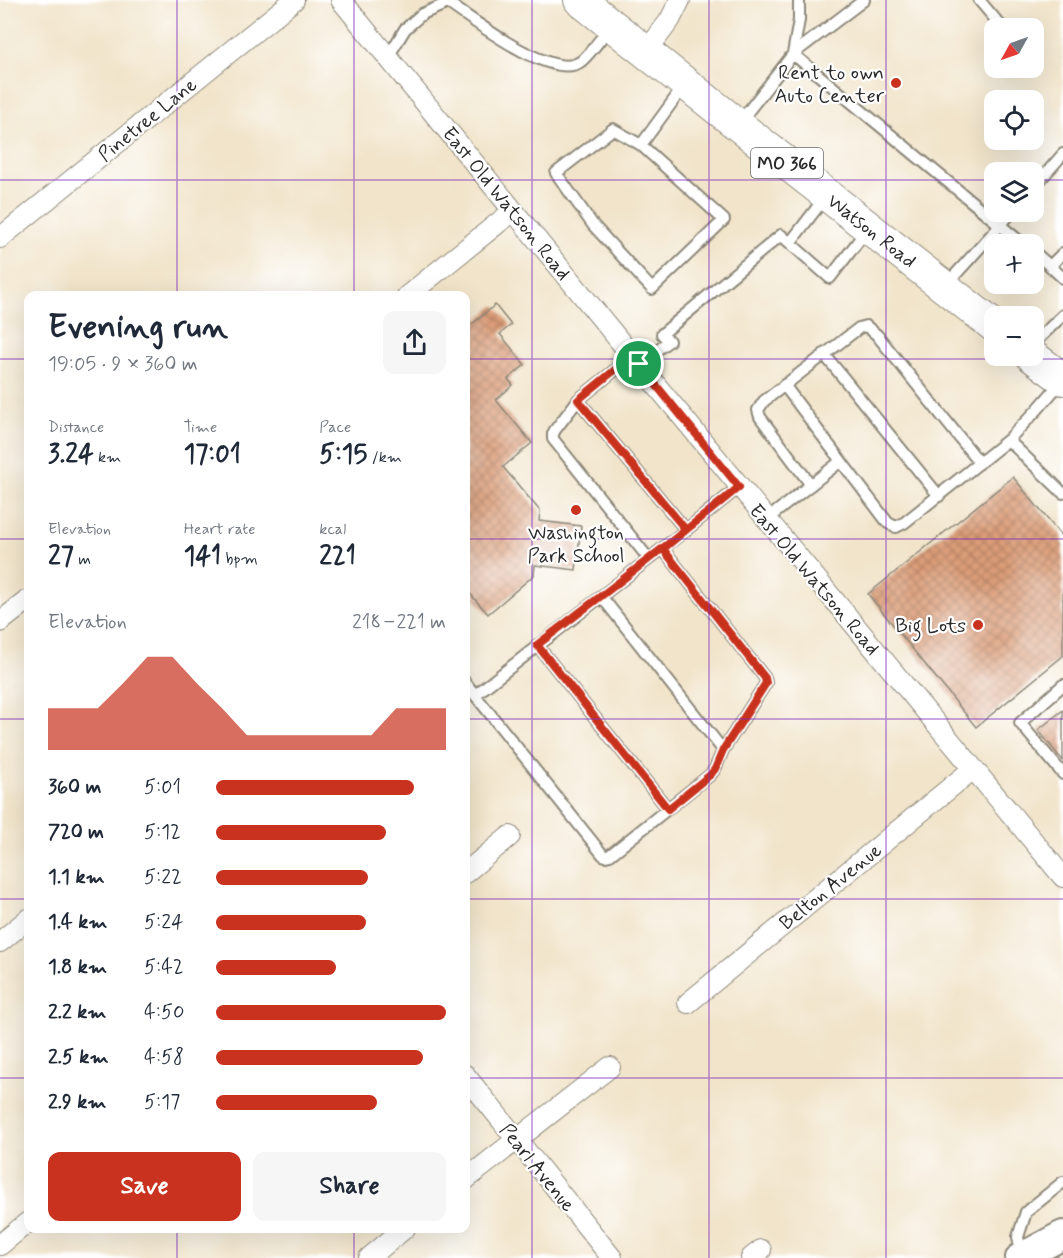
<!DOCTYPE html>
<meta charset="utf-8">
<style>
body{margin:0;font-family:Mynerve,sans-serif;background:#f6f6f7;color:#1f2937;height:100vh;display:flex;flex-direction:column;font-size:22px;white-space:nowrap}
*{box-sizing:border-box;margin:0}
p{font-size:20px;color:#747a83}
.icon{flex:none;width:33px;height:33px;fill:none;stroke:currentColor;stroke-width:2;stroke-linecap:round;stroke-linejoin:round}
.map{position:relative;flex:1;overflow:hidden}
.drawer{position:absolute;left:24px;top:291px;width:446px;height:942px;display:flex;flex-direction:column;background:#fff;border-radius:12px;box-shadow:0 6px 24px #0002}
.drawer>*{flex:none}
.needle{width:39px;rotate:230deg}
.controls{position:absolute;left:984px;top:18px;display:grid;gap:12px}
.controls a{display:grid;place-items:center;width:60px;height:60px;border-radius:12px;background:#fff;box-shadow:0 6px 24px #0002;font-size:30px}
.pin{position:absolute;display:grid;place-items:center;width:51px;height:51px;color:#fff;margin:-26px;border:3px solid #fff;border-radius:50%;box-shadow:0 2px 6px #0007}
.round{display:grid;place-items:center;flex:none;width:63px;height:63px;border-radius:12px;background:#f6f6f7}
.overview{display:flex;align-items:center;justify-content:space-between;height:102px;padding:0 24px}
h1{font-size:33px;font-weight:800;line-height:45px}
.metrics{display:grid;grid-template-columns:repeat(3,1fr);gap:9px;height:102px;padding:6px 24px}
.metrics div{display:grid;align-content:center}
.metrics b{font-size:26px;font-weight:800}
.metrics small{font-size:16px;font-weight:400}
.metrics p{font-size:16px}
.chart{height:168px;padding:12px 24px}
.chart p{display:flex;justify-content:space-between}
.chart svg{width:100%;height:108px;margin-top:6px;fill:#c8321e;opacity:.7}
.button{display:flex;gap:12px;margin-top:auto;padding:12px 24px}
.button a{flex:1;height:69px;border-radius:12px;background:#c8321e;color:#fff;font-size:24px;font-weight:800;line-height:69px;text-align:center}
.button a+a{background:#f6f6f7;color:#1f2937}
ul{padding:0 24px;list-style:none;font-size:20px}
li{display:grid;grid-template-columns:96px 72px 1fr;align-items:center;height:45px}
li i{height:15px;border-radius:8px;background:#c8321e}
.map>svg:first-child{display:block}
.building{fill:url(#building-cross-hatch)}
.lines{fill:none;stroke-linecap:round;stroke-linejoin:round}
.lane-casing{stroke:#8e887a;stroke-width:14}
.street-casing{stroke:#8e887a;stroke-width:22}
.secondary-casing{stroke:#8e887a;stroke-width:32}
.primary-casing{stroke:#8e887a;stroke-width:34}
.lane{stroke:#fff;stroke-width:10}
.street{stroke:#fff;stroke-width:20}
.secondary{stroke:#fff;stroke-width:28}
.primary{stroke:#fff;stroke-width:32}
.route-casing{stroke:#fff;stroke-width:12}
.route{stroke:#c8321e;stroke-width:8}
.grid{fill:none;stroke:#7b2cbf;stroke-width:1.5;stroke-opacity:0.55}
.poi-dot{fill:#c8321e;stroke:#fff;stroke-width:2}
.labels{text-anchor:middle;stroke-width:4.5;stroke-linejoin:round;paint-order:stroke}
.shield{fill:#fff;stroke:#6b6b6b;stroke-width:1.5}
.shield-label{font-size:18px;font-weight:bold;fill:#2b2b2b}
.poi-label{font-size:20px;fill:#2b2b2b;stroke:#fff;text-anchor:end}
.street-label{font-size:20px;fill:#2b2b2b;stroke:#fff}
</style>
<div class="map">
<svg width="1063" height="1258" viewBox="0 0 1063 1258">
<defs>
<pattern id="building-cross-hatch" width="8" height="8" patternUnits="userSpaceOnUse" patternTransform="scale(1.5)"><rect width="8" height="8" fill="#db9d78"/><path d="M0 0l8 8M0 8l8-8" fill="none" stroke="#b28063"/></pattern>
</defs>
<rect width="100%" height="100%" fill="#fff"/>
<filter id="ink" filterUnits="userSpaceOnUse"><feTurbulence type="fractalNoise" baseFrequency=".0167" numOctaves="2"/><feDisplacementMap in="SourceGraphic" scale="12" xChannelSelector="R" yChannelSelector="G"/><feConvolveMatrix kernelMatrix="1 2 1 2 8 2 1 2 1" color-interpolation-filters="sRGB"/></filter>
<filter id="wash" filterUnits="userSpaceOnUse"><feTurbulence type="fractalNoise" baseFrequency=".008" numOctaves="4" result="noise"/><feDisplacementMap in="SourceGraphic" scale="24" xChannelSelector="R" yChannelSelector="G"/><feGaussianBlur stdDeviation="1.35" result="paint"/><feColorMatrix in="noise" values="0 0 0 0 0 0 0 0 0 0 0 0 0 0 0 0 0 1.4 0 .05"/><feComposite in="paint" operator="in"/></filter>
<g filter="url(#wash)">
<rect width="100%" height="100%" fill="#f1e4ca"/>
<g id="blocks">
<!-- building -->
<path class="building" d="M495,305L511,325L500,334L525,365L508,379L513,385L496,400L532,443L503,467L540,511L539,521L581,526L576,570L535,565L534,575L488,614L465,588V330Z
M1013,477L1063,538V656L976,727L868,594Z
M1063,710V761L1038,730Z"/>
</g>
</g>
<g filter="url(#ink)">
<use href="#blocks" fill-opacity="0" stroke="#8e887a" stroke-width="1.5"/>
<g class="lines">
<defs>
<path id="lane" d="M979,0L1001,26
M793,54L864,0
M793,54L799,20V0
M388,57L405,29L422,14L448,3C472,19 552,81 580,62C588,57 603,35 611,26
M739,123L793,54L1023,244
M641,145L724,220L652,289L593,225L556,173L613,129L641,145L684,86
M1034,187L1063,154
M790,243L826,196
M1034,252L1050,266
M1063,253L1050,266L1063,278
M946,285L1012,212
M1034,343L1063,315
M824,354L939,496
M632,356L578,400L555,430L553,434V439L649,559
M638,364L669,341L662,334L781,235L830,278L866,231
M784,385L841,461
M578,400L686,530
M1008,440L1063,493
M811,485L760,417L758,410L764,401L859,328L866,326L877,335L979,462
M766,520L841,461L888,523L896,527L904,523L1008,440L1037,410L1061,382
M601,596L723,750
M537,645L668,809
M465,682L475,695L686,530L739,487
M1063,685L1020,723L1063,774
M475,695L603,855L606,856L610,855L710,775L715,769L723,750L766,683L765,678L663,549
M1022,1255L1018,1237L1026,1212L1063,1182"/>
<path id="street" d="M341,0L632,356L1063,877
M646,52L670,20L680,0
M0,238L294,0
M407,296L513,211
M0,622L28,600
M465,873L510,836
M0,942L28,919
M688,1003L973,769
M465,1075L612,1258
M465,1180L610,1067
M0,1245L28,1222
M369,1258L405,1228
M751,1258L761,1250"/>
<path id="secondary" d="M1020,1258L1063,1235"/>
<g id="primary">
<path id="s1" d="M580,0L738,125L994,326"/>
<path d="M1032,356L1063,379"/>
</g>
</defs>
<!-- lane casing -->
<use href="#lane" class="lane-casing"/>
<!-- street casing -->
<use href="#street" class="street-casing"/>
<!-- secondary casing -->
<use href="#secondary" class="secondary-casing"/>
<!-- primary casing -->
<use href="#primary" class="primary-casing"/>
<!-- lane -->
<use href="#lane" class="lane"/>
<!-- street -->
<use href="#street" class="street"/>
<!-- secondary -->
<use href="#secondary" class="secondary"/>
<!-- primary -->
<use href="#primary" class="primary"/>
</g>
</g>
<g class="lines" filter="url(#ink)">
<defs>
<path id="route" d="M639,364L739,487C674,541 605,593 537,645L668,809L710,775L715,769L723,750L766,683L765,678L663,549L686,530L578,400L632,356L639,364"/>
</defs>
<!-- route casing -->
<use href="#route" class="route-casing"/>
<!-- route -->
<use href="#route" class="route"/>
</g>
<!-- grid -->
<path class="grid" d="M177,0V296M354,0V296M532,0V1258M709,0V1258M886,0V1258M0,180H994M1034,180H1063M0,359H28M465,359H1063M0,539H28M465,539H1063M0,719H28M465,719H1063M0,899H28M465,899H1063M0,1078H28M465,1078H1063M177,1228V1258M354,1228V1258"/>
<!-- markers -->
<g class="poi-dot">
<circle cx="896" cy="83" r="6"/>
<circle cx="576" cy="510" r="6"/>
<circle cx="978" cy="625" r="6"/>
</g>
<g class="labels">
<!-- shield labels -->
<rect class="shield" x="751" y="148" width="72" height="30" rx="4.5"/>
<g class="shield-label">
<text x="787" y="169">MO 366</text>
</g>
<!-- poi labels -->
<g class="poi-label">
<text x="884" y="79">Rent to own<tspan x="884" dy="23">Auto Center</tspan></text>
<text x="576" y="539" text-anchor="middle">Washington<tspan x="576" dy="23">Park School</tspan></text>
<text x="966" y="632">Big Lots</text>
</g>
<!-- street labels -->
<g class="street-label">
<text transform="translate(147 119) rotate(-39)" y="7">Pinetree Lane</text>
<text transform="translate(507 203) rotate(51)" y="7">East Old Watson Road</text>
<text dy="7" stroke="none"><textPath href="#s1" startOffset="372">Watson Road</textPath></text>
<text transform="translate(815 579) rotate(50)" y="7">East Old Watson Road</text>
<text transform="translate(830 886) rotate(-39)" y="7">Belton Avenue</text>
<text transform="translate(538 1167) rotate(51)" y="7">Pearl Avenue</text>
</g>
</g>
</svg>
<div class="controls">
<a><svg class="needle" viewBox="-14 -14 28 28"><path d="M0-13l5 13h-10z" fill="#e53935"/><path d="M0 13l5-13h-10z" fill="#747a83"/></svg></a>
<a><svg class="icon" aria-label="locate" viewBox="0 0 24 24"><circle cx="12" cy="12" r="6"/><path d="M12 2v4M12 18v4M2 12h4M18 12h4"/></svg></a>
<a><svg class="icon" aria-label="layers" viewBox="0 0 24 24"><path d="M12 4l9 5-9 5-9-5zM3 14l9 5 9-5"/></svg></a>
<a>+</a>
<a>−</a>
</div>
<div class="pin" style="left:639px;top:364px;background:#1e9e55"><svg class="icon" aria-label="arrive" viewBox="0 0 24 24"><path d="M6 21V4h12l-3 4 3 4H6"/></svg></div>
<section class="drawer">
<div class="overview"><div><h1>Evening run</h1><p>19:05 · 9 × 360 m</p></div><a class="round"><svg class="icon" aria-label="share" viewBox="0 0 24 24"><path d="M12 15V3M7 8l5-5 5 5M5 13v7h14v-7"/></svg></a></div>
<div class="metrics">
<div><p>Distance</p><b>3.24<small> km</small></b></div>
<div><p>Time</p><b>17:01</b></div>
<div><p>Pace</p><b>5:15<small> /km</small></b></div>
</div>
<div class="metrics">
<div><p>Elevation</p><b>27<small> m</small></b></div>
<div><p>Heart rate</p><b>141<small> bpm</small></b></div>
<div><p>kcal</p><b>221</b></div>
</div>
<div class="chart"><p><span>Elevation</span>218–221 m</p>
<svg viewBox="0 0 160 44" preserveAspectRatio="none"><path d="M0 44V27L10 27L20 27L30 17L40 6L50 6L60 17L70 27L80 38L90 38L100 38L110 38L120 38L130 38L140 27L150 27L160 27V44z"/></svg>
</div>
<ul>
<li><b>360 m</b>5:01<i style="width:86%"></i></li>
<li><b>720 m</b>5:12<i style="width:74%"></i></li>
<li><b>1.1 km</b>5:22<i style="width:66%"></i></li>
<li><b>1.4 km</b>5:24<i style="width:65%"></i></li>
<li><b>1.8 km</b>5:42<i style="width:52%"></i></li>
<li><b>2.2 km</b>4:50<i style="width:100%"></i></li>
<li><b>2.5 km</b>4:58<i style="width:90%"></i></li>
<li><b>2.9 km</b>5:17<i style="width:70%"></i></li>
</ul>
<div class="button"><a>Save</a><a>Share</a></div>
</section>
</div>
